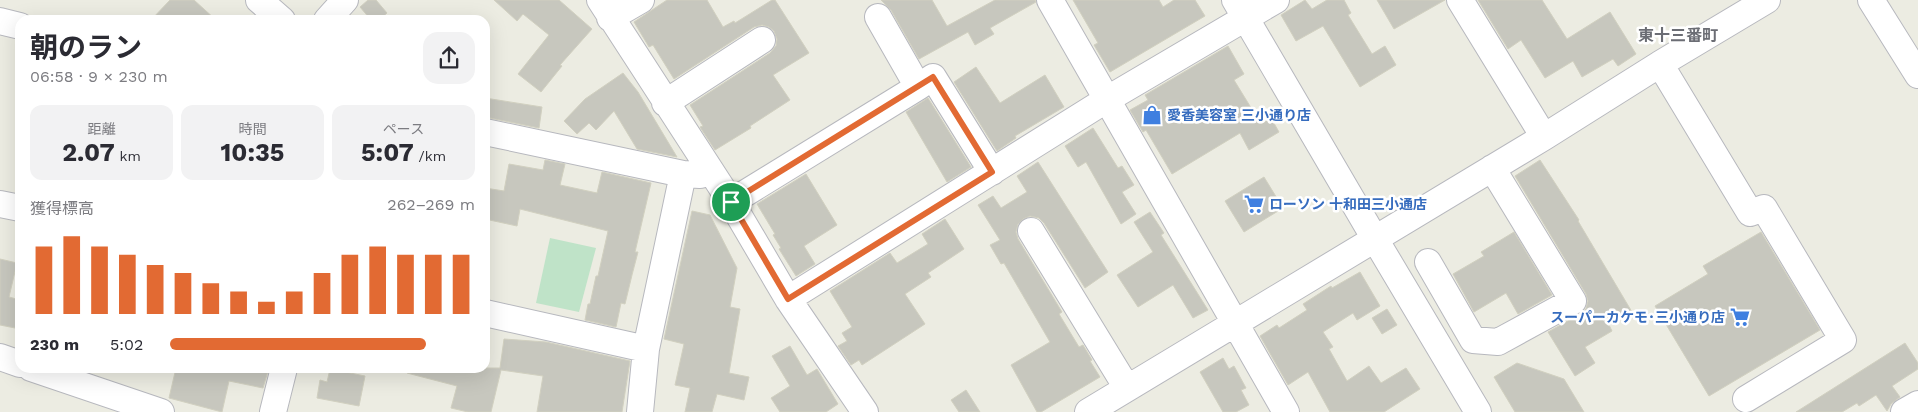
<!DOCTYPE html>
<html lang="ja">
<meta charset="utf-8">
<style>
body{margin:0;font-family:"Work Sans","Noto Sans JP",sans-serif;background:#f2f2f3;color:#2b2b33;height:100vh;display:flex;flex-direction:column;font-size:19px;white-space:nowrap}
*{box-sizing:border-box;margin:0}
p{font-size:16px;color:#7c7c81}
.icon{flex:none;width:28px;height:28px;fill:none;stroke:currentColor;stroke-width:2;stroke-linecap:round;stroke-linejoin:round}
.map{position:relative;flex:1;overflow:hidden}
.sheet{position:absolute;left:15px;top:15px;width:475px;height:358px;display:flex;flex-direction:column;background:#fff;border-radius:15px;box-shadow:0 5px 20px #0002}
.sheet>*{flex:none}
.pin{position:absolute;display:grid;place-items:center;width:42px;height:42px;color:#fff;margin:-21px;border:2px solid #fff;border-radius:50%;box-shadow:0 1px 5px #0007}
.round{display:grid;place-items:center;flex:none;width:52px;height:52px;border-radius:15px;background:#f2f2f3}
.headline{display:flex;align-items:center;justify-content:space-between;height:85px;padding:0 15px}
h1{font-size:28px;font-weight:700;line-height:38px}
.figures{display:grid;grid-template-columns:repeat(3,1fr);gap:8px;height:85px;padding:5px 15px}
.figures div{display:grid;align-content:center;border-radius:12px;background:#f2f2f3;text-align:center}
.figures b{font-size:25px;font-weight:700}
.figures small{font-size:14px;font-weight:400}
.figures p{font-size:14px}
.chart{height:140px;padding:10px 15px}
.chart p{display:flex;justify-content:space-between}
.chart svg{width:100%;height:90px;margin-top:5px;stroke:#e26a33;stroke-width:6}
ul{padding:0 15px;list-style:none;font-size:16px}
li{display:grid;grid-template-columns:80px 60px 1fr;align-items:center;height:38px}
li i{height:12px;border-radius:6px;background:#e26a33}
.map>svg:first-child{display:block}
.green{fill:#bfe3c8}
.building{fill:#c7c7be;stroke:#d1d0c0}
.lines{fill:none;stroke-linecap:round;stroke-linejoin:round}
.minor-casing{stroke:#b7b8be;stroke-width:28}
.minor{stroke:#fff;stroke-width:26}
.route-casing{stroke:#fff;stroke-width:10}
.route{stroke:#e26a33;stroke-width:6}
.labels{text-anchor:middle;stroke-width:5;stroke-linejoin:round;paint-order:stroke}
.shop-label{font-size:14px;font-weight:bold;fill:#366cbe;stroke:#fff;text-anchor:start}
.quarter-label{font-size:16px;font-weight:bold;fill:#6b6d74;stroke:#fff}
</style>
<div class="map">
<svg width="1918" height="412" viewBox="0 0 1918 412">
<rect width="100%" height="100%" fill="#ecece2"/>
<!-- green -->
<path class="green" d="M550,238L596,248L579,312L536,303Z"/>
<!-- building -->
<path class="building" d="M170,0H194L216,20H151Z
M368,0H376L387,13L379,20H371L360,7Z
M494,0H559L592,29L560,65L562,66L541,92L518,74L549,35L523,14L517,21Z
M667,0H707L723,27L734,21L735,23L772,0H775L809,53L773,75L790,100L750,126L751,128L715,150L700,127L703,126L690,105L770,53L776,46L777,39L774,31L769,27L762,25L754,27L674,79L653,45L649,47L634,22Z
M881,0H932L947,26L995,0H1035L1036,2L990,28L994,34L975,45L968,32L919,59L891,10Z
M1073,0H1159L1163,7L1174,0H1195L1205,16L1110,72L1094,45L1098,43Z
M1305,0L1312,9L1327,0H1344L1351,13L1348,15L1372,54L1385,46L1396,65L1360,87L1323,26L1296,41L1281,15Z
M1377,0H1445L1394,29Z
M1478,0H1542L1567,39L1610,12L1636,54L1618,66L1613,59L1582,77L1573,61L1545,78L1521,40L1508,49Z
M1228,46L1244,74L1234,80L1261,124L1271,118L1279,132L1249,150L1240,133L1172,174L1146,130L1143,132L1130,110L1148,100L1145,95Z
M976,67L1000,103L1045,75L1064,107L1015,136L1016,138L997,151L954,82Z
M623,73L638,92L677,157L637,149L614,111L596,130L589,123L577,134L564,121L585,99Z
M485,98L542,107L539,128L485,117Z
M928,98L971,167L947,182L906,112Z
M1093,128L1118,168L1122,166L1134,185L1122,192L1136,214L1121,224L1086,162L1078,167L1065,146Z
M545,160L565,164L560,185L597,193L602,172L651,183L635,252H638L632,275L625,304L621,303L616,327L585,320L588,304H590L596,276H598L608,231L520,209L517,226L485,219V188L504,191L509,164L543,170Z
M1540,160L1579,220L1578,221L1632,312L1609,325L1612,331L1585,347L1595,363L1575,376L1548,332L1580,314L1586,309L1588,301L1586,294L1515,176Z
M1038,162L1108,272L1085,288L1044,223L1039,218L1030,216L1023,219L1018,224L1016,232L1018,239L1062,312L1059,314L1079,347L1083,345L1092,360L1090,361L1100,377L1041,412H1037L1011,365L1050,342L1004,263L1001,264L990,245L1000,240L978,205L993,196L1001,208L1027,192L1017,176Z
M806,174L837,225L804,246L815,264L796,276L779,249L781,248L773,235L775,234L757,204Z
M1264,177L1283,208L1244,232L1225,201Z
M692,211L710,215L737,268L730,307L740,309L729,373L749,377L744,400L717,394L712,412H685L690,388L675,385L684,344L664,339Z
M1150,212L1164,233L1161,235L1208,310L1193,318L1173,285L1138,307L1117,275L1153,252L1134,222Z
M945,219L964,249L928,273L931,277L905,294L925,324L862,365L859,360L851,365L838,346L847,341L842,333L852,327L830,291L890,253L897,263L928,244L922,234Z
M1514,232L1552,295L1518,314L1506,293L1474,312L1453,274L1484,256L1481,252Z
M1761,232L1820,330L1709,396L1655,306L1708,274L1703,266Z
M0,259L17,263L9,297L20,300V329L0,325Z
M1360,272L1380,306L1357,320L1353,313L1323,332L1333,347L1329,349L1347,381L1369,366L1381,383L1406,368L1420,389L1384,412H1330L1308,372L1288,385L1260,336L1277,325L1279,328L1307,310L1303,304L1331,286L1332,288Z
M1387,309L1397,325L1382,334L1372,318Z
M504,339L546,342L630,361L622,412H537L543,376L501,370L491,412H468L451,408L457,386L407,373V368H500Z
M1905,343L1918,363V369L1892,386L1900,397L1891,404L1887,411L1876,395L1859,406L1857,403L1842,412H1796Z
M790,346L807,375L817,369L838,404L826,412H780L771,398L790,386L772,356Z
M1223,358L1229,369L1234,366L1246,388L1241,390L1249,405L1236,412H1223L1200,372Z
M1517,363L1564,379L1584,412H1515L1494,377Z
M176,368H269L263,388L229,381L222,412L169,398Z
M330,369L365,376L359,406L317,398L320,380L327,382Z
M966,390L980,412H959L951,400Z"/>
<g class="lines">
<defs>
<path id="minor" d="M259,0L282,20
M600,0L731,202L788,299L865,412
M1050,0L1286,412
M1235,0L1375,239L1478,412
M1460,0L1544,137
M1871,0L1918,75
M610,18L641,0
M327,20L345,0
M0,21L20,26
M1660,64L1750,213L1764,208L1843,340L1746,399
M918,87L933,77L992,172
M665,103L762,40
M485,132L683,174L700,175
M731,202L918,87L878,17
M0,204L20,208
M1031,231L1127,388
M1428,262L1473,340L1498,342L1573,301L1492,168
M788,299L1106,100L1276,0
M485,313L646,349
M0,357L20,364
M31,368L161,412
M273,412L284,368
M640,412L646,349L683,174
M1088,412L1544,137L1660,64L1767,0
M1904,412L1918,404"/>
</defs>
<!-- minor casing -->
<use href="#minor" class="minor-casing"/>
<!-- minor -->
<use href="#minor" class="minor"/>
</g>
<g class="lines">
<defs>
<path id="route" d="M933,77L992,172L788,299L731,202Z"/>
</defs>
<!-- route casing -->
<use href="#route" class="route-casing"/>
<!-- route -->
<use href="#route" class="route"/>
</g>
<!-- icons -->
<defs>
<symbol id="shop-bare" viewBox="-9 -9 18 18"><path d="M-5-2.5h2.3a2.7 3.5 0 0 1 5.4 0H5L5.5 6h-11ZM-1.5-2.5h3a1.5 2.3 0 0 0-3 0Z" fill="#3f7fe0" stroke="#fff" stroke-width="2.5" paint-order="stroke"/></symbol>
<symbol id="supermarket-bare" viewBox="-9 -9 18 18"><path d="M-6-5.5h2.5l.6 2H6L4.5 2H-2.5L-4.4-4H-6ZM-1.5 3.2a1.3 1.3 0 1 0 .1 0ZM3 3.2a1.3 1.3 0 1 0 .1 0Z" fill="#3f7fe0" stroke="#fff" stroke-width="2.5" paint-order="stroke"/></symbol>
</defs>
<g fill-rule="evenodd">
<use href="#shop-bare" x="1138" y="101" width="28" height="28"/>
<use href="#supermarket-bare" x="1240" y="190" width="28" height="28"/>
<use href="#supermarket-bare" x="1726" y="303" width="28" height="28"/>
</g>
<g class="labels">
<!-- shop labels -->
<g class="shop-label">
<text x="1167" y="120">愛香美容室 三小通り店</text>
<text x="1269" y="209">ローソン 十和田三小通店</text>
<text x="1725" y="322" text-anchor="end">スーパーカケモ･三小通り店</text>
</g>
<!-- quarter labels -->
<g class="quarter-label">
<text x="1678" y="41">東十三番町</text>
</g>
</g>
</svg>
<div class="pin" style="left:731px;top:202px;background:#1e9e55"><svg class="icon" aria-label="arrive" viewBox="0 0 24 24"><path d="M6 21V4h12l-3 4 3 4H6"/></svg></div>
<section class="sheet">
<div class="headline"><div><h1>朝のラン</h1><p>06:58 · 9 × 230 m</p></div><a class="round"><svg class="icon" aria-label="share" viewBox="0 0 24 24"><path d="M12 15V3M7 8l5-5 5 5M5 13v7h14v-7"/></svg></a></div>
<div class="figures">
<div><p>距離</p><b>2.07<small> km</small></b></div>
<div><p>時間</p><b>10:35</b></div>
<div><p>ペース</p><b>5:07<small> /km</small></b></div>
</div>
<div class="chart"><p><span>獲得標高</span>262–269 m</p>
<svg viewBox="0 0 160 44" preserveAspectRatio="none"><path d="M5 44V11M15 44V6M25 44V11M35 44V15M45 44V20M55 44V24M65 44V29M75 44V33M85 44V38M95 44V33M105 44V24M115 44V15M125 44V11M135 44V15M145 44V15M155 44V15"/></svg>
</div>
<ul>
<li><b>230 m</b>5:02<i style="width:84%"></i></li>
</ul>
</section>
</div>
